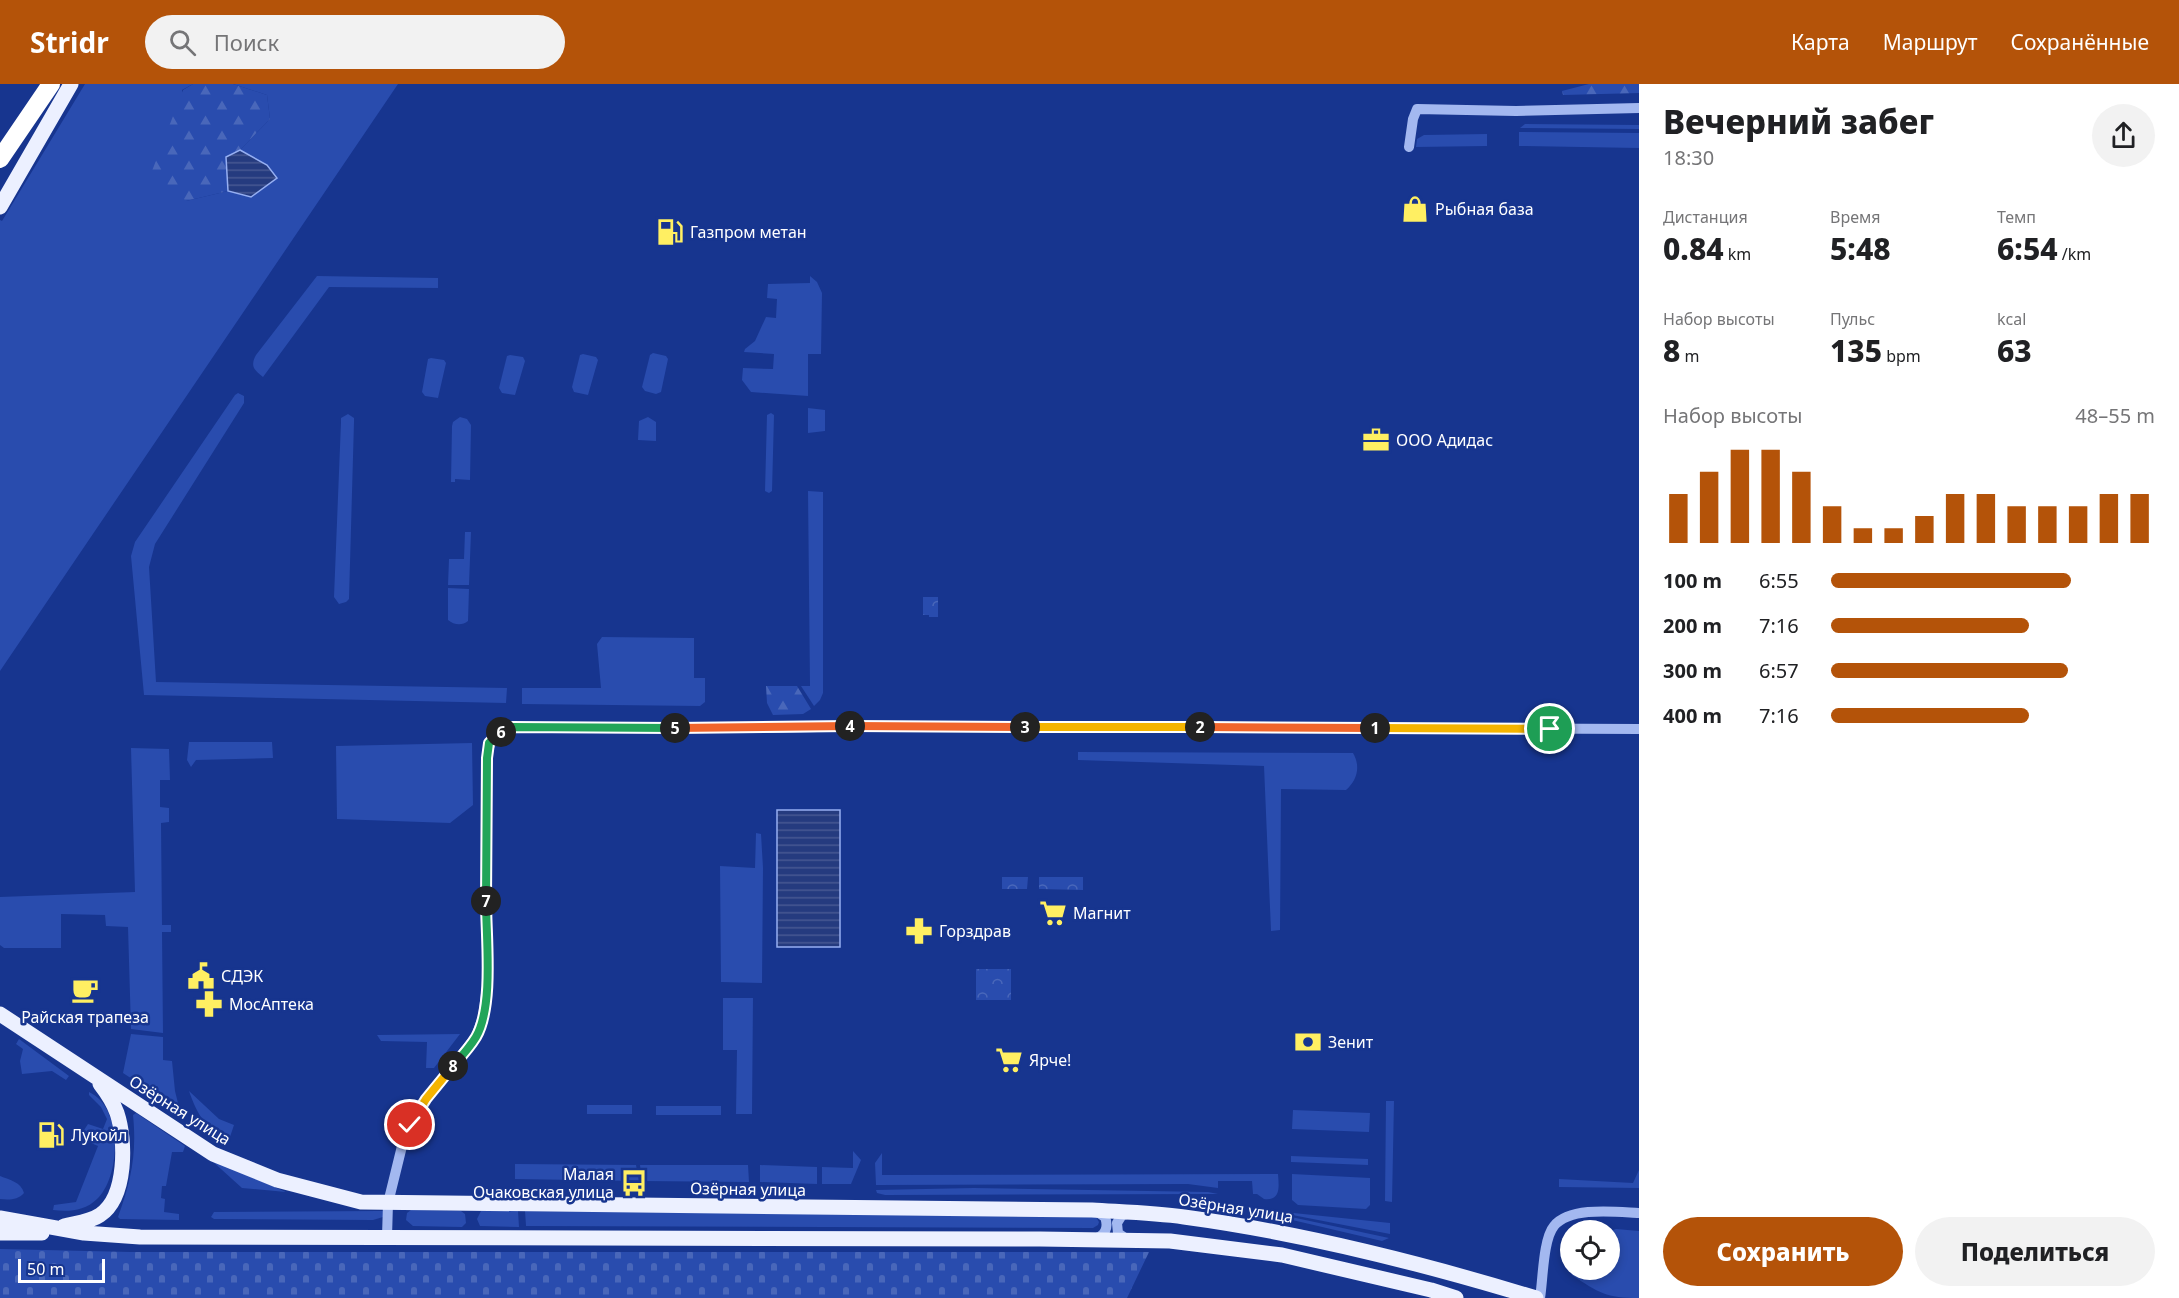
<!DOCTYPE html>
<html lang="ru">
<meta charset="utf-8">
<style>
body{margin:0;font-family:"Noto Sans",sans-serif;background:#f2f2f2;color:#202124;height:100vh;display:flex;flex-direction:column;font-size:22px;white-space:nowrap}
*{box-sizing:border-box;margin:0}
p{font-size:20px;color:#757577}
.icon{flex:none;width:33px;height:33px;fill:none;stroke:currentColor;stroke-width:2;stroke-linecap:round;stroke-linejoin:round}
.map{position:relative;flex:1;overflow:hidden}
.panel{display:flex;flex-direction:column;background:#fff;width:540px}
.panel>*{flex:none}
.controls{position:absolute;left:1560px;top:1136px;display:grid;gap:12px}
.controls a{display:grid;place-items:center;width:60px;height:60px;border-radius:50%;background:#fff;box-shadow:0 3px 9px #0003;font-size:30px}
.scale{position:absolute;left:18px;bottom:15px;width:87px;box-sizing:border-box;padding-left:6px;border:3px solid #fff;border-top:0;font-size:16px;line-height:21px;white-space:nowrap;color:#fff;-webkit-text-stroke:4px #17358f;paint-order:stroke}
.pin{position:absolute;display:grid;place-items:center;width:51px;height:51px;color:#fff;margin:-26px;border:3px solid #fff;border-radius:50%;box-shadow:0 2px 6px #0007}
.km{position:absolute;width:30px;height:30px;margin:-15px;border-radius:50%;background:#222;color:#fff;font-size:16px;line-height:30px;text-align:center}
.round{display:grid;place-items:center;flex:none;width:63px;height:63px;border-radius:32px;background:#f2f2f2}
.summary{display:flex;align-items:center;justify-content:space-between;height:102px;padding:0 24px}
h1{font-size:33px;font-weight:800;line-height:45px}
.stats{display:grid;grid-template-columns:repeat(3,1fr);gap:9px;height:102px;padding:6px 24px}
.stats div{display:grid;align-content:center}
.stats b{font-size:30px;font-weight:800}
.stats small{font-size:16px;font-weight:400}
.stats p{font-size:16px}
.chart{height:168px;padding:12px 24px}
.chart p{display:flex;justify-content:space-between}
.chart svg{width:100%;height:108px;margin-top:6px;stroke:#b45309;stroke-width:6}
.primary-button{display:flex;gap:12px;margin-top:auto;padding:12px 24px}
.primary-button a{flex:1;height:69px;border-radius:36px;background:#b45309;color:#fff;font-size:24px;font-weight:800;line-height:69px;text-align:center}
.primary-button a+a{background:#f2f2f2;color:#202124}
ul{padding:0 24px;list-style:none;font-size:20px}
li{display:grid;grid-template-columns:96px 72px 1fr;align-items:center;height:45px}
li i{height:15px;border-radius:8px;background:#b45309}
header{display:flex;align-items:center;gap:36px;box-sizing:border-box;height:84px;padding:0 30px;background:#b45309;color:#fff}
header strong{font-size:28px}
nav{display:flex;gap:33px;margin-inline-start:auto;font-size:21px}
.search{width:420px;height:54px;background:#f2f2f2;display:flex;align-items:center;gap:15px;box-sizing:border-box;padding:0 21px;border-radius:33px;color:#757577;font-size:22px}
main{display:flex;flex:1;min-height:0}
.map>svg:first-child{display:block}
.grass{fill:#294cae}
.forest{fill:url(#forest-firs)}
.cemetery{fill:url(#cemetery-stones)}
.park{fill:url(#park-crowns)}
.water{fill:url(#water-rules);stroke:#96aff2;stroke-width:1.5}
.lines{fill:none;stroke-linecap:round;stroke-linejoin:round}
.minor{stroke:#a3b8f0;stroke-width:10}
.major{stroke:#ecf0ff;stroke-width:15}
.highway{stroke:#fff;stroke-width:18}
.split-1-casing{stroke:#fff;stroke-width:12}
.split-2-casing{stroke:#fff;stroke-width:12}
.split-3-casing{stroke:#fff;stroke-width:12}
.split-4-casing{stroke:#fff;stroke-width:12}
.split-5-casing{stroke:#fff;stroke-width:12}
.split-6-casing{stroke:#fff;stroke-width:12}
.split-7-casing{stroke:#fff;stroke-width:12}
.split-8-casing{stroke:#fff;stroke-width:12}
.split-9-casing{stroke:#fff;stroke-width:12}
.split-1{stroke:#f5b400;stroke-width:8}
.split-2{stroke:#f0652b;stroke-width:8}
.split-3{stroke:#f5b400;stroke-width:8}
.split-4{stroke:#f0652b;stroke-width:8}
.split-5{stroke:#f0652b;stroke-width:8}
.split-6{stroke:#22a559;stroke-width:8}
.split-7{stroke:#22a559;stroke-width:8}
.split-8{stroke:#22a559;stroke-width:8}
.split-9{stroke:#f5b400;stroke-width:8}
.labels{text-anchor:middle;stroke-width:5;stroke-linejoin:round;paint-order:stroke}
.poi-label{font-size:16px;fill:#fff;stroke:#17358f;text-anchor:start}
.street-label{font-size:16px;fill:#fff;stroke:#17358f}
</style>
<header>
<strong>Stridr</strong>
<div class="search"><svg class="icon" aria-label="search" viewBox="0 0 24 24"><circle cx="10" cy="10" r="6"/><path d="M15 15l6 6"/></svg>Поиск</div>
<nav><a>Карта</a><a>Маршрут</a><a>Сохранённые</a></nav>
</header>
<main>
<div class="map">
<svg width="1639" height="1214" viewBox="0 0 1639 1214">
<defs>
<pattern id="forest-firs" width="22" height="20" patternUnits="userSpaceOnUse" patternTransform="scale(1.5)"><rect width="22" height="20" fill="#294cae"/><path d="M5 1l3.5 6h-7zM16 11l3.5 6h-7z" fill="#4967ba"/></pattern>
<pattern id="cemetery-stones" width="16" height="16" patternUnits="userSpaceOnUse" patternTransform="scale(1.5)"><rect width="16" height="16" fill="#294cae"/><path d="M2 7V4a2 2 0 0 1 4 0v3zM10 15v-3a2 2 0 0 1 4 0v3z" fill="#4967ba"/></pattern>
<pattern id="park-crowns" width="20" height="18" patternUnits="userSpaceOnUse" patternTransform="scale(1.5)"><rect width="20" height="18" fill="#294cae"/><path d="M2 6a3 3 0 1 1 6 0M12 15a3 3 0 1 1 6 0" fill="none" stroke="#4967ba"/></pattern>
<pattern id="water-rules" width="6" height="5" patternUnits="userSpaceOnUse" patternTransform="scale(1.5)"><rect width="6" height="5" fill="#253b7f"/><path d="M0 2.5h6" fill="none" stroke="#465892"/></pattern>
</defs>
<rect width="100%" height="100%" fill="#17358f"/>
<!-- grass -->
<path class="grass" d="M85,0H193L182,6L186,117L228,107L251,113L267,81L240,66L270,35L267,11L233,0H398L0,587V136L2,137Z
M1525,40L1639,41V45L1520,44Z
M1519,48L1639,49V64L1519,62Z
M1487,50V62L1416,63L1417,55L1424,51Z
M317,192L438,194V204L329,203L263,293C254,286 250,282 256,271Z
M810,192L817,198L822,209L821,270H808V312L751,308L742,296L743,284L773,285L774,270L744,268L745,265L755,257L766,233L776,234L777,215L767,214L768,200L810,199Z
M653,269L666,272L668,275L661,308L656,310L645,307L642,303L650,271Z
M583,270L596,273L598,276L588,311L574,308L572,303L580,271Z
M510,271L523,273L525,277L515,311L502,309L499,304L507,272Z
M431,274L444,276L446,279L438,314L425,312L422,308L428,275Z
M238,309L244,312V319L155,460L149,483L156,598L507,604L506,619L144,611L131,472L135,458L235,311Z
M808,324L825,326V347L808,349Z
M771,329L774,331L772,407L769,409L765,407L767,331Z
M348,330L354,334V338L349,515L346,518L339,520L334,513L341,338V334Z
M460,333L467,335L471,341L470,396L455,395V398H451L452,342L453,338Z
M648,333L656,338V357L638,356L639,337Z
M808,407L823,408V609L820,616L814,622L801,602H810Z
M465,448H471L469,501H448L449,475H464Z
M448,504L469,505L468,537C462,542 454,541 448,536Z
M602,553L694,554V594H705V618L700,622L522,620V604H601L597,560Z
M189,658H272L273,674L196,676L191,683L187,676Z
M472,659L473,721L450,739L337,735L336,662Z
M131,664L169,665L170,696H160V723L169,724V738L161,739L162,841H171V848H162L163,949L131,945L128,843L106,842L105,831L61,830V864H4L0,861V813L135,808Z
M1078,668L1353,669C1361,683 1357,696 1346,706L1281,705L1280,846L1271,847L1264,682L1078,676Z
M756,749L761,750L763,784L762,899L721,898L720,782L755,784Z
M723,914H753L752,1030H736L737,966H723Z
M131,950L163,953V976L172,977L175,1007L178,1019L176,1021H172L123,989Z
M460,950L434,984H426L427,958L381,957L377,951Z
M19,955L69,992L66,996L52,987L22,990L20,977L23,965L16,960Z
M189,1007L219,1035L234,1041L229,1056C206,1046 197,1030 189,1007Z
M89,1008C123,1023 121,1092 97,1115C85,1127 68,1128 53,1126L54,1121L76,1118L98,1062L84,1056L82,1049L88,1040L103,1045L107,1035L101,1023L89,1011Z
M1386,1017H1394L1392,1118L1385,1117Z
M587,1021H632V1030H587Z
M656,1022H721V1031H656Z
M1293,1026L1370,1029L1369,1048L1292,1045Z
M136,1029L185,1062L183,1068H172L166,1102H162L161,1114L165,1115L164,1128L179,1130V1136L120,1135L118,1133C131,1097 137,1070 133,1031Z
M853,1067L861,1076L851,1100H822V1083L853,1084Z
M882,1069V1091L1278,1090C1279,1103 1281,1117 1264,1115L1257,1110H1253L1252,1097H1218V1104L1188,1100L876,1101L875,1079Z
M1291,1072L1368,1075V1081L1291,1078Z
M211,1076L286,1108L242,1104Z
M515,1080L636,1081L639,1097L515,1095Z
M640,1081H748L749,1098L642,1097Z
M760,1081L817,1083V1100L760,1098Z
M1639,1086V1104L1559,1103V1095L1633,1099Z
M1292,1090L1370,1094V1121L1366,1125L1298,1121L1292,1116Z
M0,1092C10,1096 21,1098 24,1109C18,1116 9,1116 0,1115Z
M974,1104L1208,1108L1218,1110L885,1111L877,1109L876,1106Z
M411,1126L461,1127L465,1130L466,1139L462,1143L413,1142L406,1136L407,1129Z
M379,1127H383V1133L373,1136L214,1135L211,1133L214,1128Z
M481,1127H518L519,1143L480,1142L477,1135Z
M525,1127L1096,1133L1099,1138L1098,1141L1093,1144L526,1142Z
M1284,1128L1390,1139V1150L1282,1129Z
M1282,1131L1389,1154L1382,1157L1288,1135Z
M1616,1145L1639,1147V1214C1606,1214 1599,1209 1572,1191L1567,1172L1570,1166V1185H1610V1147Z"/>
<!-- forest -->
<path class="forest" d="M193,0H233L267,11L270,35L240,66L226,73L228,107L186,117L152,87L183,6Z
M1589,0H1639V9L1563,11L1562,7Z
M766,602H797L811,625L803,630L773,631L767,619Z"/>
<!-- cemetery -->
<path class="cemetery" d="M0,1165L130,1168H1149L1127,1214H0Z"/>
<!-- park -->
<path class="park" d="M923,513H938V533H929V531H923Z
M1002,793H1028L1027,805H1002Z
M1039,793H1083V806L1039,805Z
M976,885H1011V916H976Z"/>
<!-- water -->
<path class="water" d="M240,66L267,81L277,94L251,113L228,107L226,73Z
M777,726H840V863H777Z"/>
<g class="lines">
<!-- minor -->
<path class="minor" d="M1409,63L1413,35L1417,25L1516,27L1639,24
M387,1153L388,1119L404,1054L426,1015L476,953L483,933L487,902V674C490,654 493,651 511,643L761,644L872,642L1639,645
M1093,1155C1105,1153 1109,1144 1105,1133L1096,1127
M1128,1156L1118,1149L1117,1139L1122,1131L1131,1129
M1540,1214C1543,1196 1543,1155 1554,1142C1570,1122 1617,1128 1639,1129"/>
<!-- major -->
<path class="major" d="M0,123L71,0
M0,930L213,1070L277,1096L361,1118L1092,1126C1123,1128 1154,1129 1184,1133C1303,1149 1421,1179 1536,1214
M0,1134L84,1149L140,1153L1040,1155L1170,1157L1282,1171L1431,1206L1456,1214
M64,1142C76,1139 90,1138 100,1131C127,1113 126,1056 117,1029C113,1018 107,1009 100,1000
M0,1149H42"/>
<!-- highway -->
<path class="highway" d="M0,75L51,0"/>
</g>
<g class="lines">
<defs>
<path id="split-1" d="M1375,644L1550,645"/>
<path id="split-2" d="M1200,643L1375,644"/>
<path id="split-3" d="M1025,643H1200"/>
<path id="split-4" d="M850,642L1025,643"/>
<path id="split-5" d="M675,644L850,642"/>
<path id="split-6" d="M501,648L511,643L675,644"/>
<path id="split-7" d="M486,817L487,674L489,659L501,648"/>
<path id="split-8" d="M453,982C461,973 470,963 476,953C494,922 486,853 486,817"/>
<path id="split-9" d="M410,1041L426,1015L453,982"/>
</defs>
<!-- split-1 casing -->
<use href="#split-1" class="split-1-casing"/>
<!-- split-2 casing -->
<use href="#split-2" class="split-2-casing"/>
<!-- split-3 casing -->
<use href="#split-3" class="split-3-casing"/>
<!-- split-4 casing -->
<use href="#split-4" class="split-4-casing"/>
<!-- split-5 casing -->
<use href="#split-5" class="split-5-casing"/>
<!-- split-6 casing -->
<use href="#split-6" class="split-6-casing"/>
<!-- split-7 casing -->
<use href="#split-7" class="split-7-casing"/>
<!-- split-8 casing -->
<use href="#split-8" class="split-8-casing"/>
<!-- split-9 casing -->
<use href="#split-9" class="split-9-casing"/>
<!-- split-1 -->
<use href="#split-1" class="split-1"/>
<!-- split-2 -->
<use href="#split-2" class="split-2"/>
<!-- split-3 -->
<use href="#split-3" class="split-3"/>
<!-- split-4 -->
<use href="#split-4" class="split-4"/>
<!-- split-5 -->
<use href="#split-5" class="split-5"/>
<!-- split-6 -->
<use href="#split-6" class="split-6"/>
<!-- split-7 -->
<use href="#split-7" class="split-7"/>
<!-- split-8 -->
<use href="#split-8" class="split-8"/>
<!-- split-9 -->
<use href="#split-9" class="split-9"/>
</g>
<!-- icons -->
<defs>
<symbol id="shop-bare" viewBox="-9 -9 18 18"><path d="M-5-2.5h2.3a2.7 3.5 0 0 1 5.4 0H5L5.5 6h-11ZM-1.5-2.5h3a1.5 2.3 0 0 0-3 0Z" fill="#ffef62" stroke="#17358f" stroke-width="2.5" paint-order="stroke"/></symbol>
<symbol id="fuel-bare" viewBox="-9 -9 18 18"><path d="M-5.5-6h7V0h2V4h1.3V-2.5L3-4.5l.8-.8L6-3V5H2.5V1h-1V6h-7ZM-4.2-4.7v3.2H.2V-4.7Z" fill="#ffef62" stroke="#17358f" stroke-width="2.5" paint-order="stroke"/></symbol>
<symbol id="office-bare" viewBox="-9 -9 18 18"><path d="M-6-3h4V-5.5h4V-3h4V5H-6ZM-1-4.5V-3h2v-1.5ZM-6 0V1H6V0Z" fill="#ffef62" stroke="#17358f" stroke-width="2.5" paint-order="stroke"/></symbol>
<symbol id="supermarket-bare" viewBox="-9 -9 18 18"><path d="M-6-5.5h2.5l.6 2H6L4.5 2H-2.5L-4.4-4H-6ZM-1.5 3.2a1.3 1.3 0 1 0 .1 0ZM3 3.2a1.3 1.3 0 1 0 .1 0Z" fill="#ffef62" stroke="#17358f" stroke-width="2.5" paint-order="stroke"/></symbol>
<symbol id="pharmacy-bare" viewBox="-9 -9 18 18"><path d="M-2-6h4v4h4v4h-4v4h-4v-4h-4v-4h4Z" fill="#ffef62" stroke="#17358f" stroke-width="2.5" paint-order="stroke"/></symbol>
<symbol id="civic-bare" viewBox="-9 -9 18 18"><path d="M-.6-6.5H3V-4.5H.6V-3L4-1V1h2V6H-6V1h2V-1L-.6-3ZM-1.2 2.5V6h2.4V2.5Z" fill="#ffef62" stroke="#17358f" stroke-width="2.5" paint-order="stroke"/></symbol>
<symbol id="cafe-bare" viewBox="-9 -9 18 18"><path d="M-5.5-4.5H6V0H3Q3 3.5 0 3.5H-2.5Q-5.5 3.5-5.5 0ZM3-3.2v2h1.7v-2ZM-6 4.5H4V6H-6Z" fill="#ffef62" stroke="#17358f" stroke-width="2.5" paint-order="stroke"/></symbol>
<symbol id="bank-bare" viewBox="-9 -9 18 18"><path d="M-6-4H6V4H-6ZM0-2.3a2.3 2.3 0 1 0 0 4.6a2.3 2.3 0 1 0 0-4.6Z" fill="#ffef62" stroke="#17358f" stroke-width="2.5" paint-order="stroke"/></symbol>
<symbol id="bus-bare" viewBox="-9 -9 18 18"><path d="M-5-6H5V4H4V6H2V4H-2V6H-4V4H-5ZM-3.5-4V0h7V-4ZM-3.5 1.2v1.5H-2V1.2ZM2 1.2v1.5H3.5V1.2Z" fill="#ffef62" stroke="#17358f" stroke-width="2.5" paint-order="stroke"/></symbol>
</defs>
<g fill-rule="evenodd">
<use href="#shop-bare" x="1396" y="106" width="38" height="38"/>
<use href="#fuel-bare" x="651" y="129" width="38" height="38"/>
<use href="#office-bare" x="1357" y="337" width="38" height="38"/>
<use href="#supermarket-bare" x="1034" y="810" width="38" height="38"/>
<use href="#pharmacy-bare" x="900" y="828" width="38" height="38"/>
<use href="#civic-bare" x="182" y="873" width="38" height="38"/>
<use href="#cafe-bare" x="66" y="887" width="38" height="38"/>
<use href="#pharmacy-bare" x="190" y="901" width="38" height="38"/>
<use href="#bank-bare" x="1289" y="939" width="38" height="38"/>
<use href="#supermarket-bare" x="990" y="957" width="38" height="38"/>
<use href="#fuel-bare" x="32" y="1032" width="38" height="38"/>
<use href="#bus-bare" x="615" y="1080" width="38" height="38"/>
</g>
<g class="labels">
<!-- poi labels -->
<g class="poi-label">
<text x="1435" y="131">Рыбная база</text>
<text x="690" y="154">Газпром метан</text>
<text x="1396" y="362">ООО Адидас</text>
<text x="1073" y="835">Магнит</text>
<text x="939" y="853">Горздрав</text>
<text x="221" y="898">СДЭК</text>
<text x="229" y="926">МосАптека</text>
<text x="85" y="939" text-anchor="middle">Райская трапеза</text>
<text x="1328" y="964">Зенит</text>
<text x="1029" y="982">Ярче!</text>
<text x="71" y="1057">Лукойл</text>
<text x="614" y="1096" text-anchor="end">Малая<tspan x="614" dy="18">Очаковская улица</tspan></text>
</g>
<!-- street labels -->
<g class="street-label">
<text transform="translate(180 1026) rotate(32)" y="6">Озёрная улица</text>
<text transform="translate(748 1105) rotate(1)" y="6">Озёрная улица</text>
<text transform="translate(1236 1124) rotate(9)" y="6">Озёрная улица</text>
</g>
</g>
</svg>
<div class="controls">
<a><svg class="icon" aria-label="locate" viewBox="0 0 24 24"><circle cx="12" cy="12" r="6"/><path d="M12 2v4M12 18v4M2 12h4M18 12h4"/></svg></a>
</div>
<div class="scale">50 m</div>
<div class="pin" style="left:1550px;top:645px;background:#1e9e55"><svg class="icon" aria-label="arrive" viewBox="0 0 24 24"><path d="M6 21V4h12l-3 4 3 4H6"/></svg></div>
<div class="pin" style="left:410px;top:1041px;background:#d93025"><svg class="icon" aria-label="check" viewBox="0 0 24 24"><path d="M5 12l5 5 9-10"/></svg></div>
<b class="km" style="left:1375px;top:644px">1</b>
<b class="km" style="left:1200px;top:643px">2</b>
<b class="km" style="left:1025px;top:643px">3</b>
<b class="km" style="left:850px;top:642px">4</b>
<b class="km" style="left:675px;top:644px">5</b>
<b class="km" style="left:501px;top:648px">6</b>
<b class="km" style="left:486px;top:817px">7</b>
<b class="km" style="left:453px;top:982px">8</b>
</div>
<section class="panel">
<div class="summary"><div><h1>Вечерний забег</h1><p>18:30</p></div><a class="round"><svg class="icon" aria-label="share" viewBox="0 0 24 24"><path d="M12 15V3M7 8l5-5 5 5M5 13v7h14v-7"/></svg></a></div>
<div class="stats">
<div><p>Дистанция</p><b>0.84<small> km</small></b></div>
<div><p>Время</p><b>5:48</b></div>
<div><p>Темп</p><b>6:54<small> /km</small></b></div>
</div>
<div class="stats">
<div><p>Набор высоты</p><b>8<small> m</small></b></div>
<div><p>Пульс</p><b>135<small> bpm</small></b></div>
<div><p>kcal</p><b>63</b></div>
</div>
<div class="chart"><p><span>Набор высоты</span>48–55 m</p>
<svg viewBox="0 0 160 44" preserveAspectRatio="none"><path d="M5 44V24M15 44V15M25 44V6M35 44V6M45 44V15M55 44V29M65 44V38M75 44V38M85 44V33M95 44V24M105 44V24M115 44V29M125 44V29M135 44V29M145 44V24M155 44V24"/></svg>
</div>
<ul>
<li><b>100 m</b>6:55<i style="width:74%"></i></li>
<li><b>200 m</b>7:16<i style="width:61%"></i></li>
<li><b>300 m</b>6:57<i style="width:73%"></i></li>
<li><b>400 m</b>7:16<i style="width:61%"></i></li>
</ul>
<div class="primary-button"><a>Сохранить</a><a>Поделиться</a></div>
</section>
</main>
